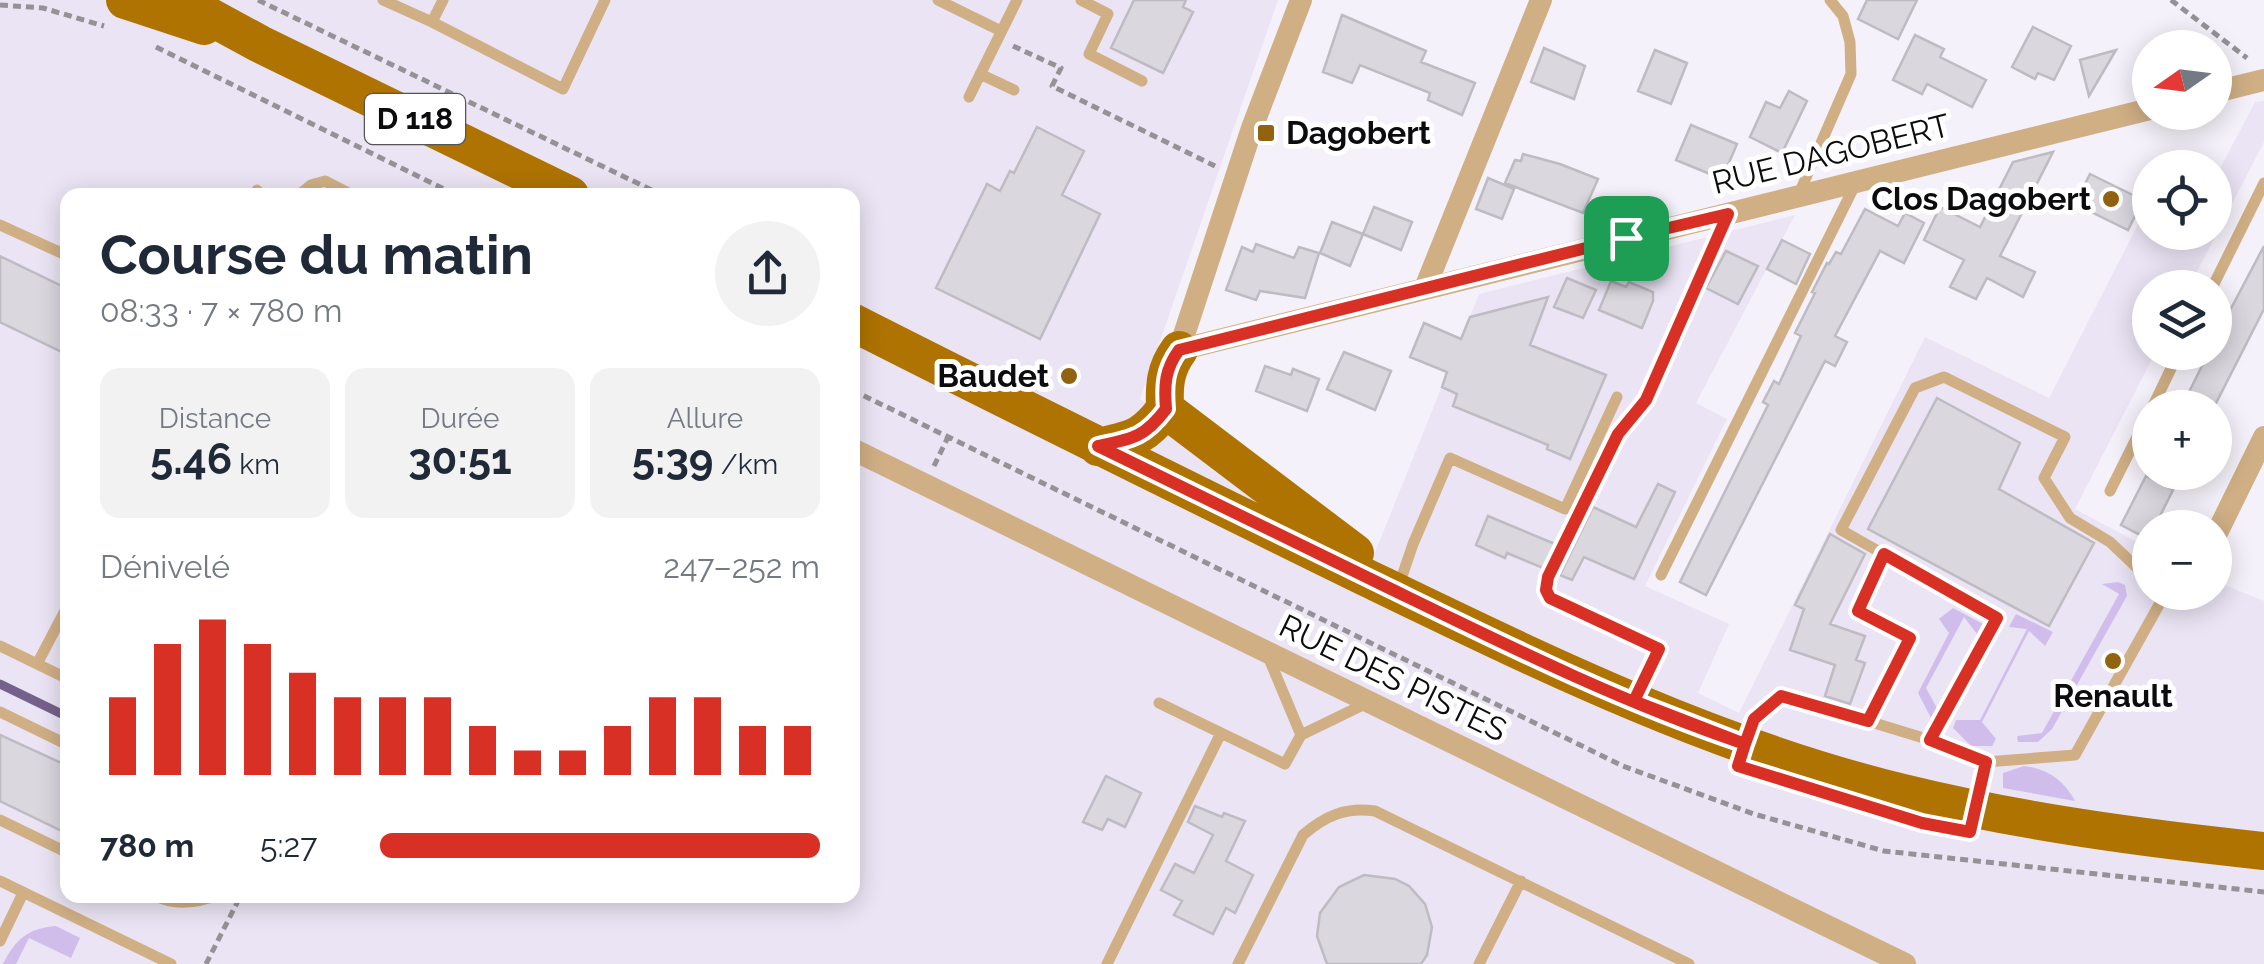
<!DOCTYPE html>
<html lang="fr">
<meta charset="utf-8">
<style>
body{margin:0;font-family:Raleway,sans-serif;background:#f2f2f3;color:#1f2937;height:100vh;display:flex;flex-direction:column;font-size:38px;white-space:nowrap}
*{box-sizing:border-box;margin:0}
p{font-size:32px;color:#747a83}
.icon{flex:none;width:55px;height:55px;fill:none;stroke:currentColor;stroke-width:2;stroke-linecap:round;stroke-linejoin:round}
.map{position:relative;flex:1;overflow:hidden}
.drawer{position:absolute;left:60px;top:188px;width:800px;height:715px;display:flex;flex-direction:column;background:#fff;border-radius:20px;box-shadow:0 5px 25px #0003}
.drawer>*{flex:none}
.needle{width:65px;rotate:256deg}
.controls{position:absolute;left:2132px;top:30px;display:grid;gap:20px}
.controls a{display:grid;place-items:center;width:100px;height:100px;border-radius:50%;background:#fff;box-shadow:0 5px 25px #0003;font-size:50px}
.pin{position:absolute;display:grid;place-items:center;width:85px;height:85px;color:#fff;margin:-42px;border-radius:20px;box-shadow:0 5px 15px #0006}
.round{display:grid;place-items:center;flex:none;width:105px;height:105px;border-radius:52px;background:#f2f2f3}
.summary{display:flex;align-items:center;justify-content:space-between;height:170px;padding:0 40px}
h1{font-size:55px;font-weight:700;line-height:75px}
.metrics{display:grid;grid-template-columns:repeat(3,1fr);gap:15px;height:170px;padding:10px 40px}
.metrics div{display:grid;align-content:center;border-radius:20px;background:#f2f2f3;text-align:center}
.metrics b{font-size:42px;font-weight:700}
.metrics small{font-size:28px;font-weight:400}
.metrics p{font-size:28px}
.chart{height:280px;padding:20px 40px}
.chart p{display:flex;justify-content:space-between}
.chart svg{width:100%;height:180px;margin-top:10px;stroke:#d93025;stroke-width:6}
ul{padding:0 40px;list-style:none;font-size:32px}
li{display:grid;grid-template-columns:160px 120px 1fr;align-items:center;height:75px}
li i{height:25px;border-radius:12px;background:#d93025}
.map>svg:first-child{display:block}
.built{fill:#eae4f4;fill-rule:evenodd}
.green{fill:#d1bdec}
.lines{fill:none;stroke-linecap:round;stroke-linejoin:round}
.stream{stroke:#75628c;stroke-width:9}
.building{fill:#dad7df;stroke:#bebbc3;stroke-width:2.5}
.path{stroke:#949197;stroke-width:5;stroke-dasharray:8 5;stroke-linecap:butt}
.lane{stroke:#d0af85;stroke-width:11}
.street{stroke:#d0af85;stroke-width:22}
.primary{stroke:#ae7300;stroke-width:38}
.route-casing{stroke:#fff;stroke-width:20}
.route{stroke:#d93025;stroke-width:12}
.poi-dot{fill:#91620f;stroke:#fff;stroke-width:4}
.labels{text-anchor:middle;stroke-width:10;stroke-linejoin:round;paint-order:stroke}
.shield{fill:#fff;stroke:#555456;stroke-width:2.5}
.shield-label{font-size:30px;font-weight:bold;fill:#0c0b0d}
.poi-label{font-size:32px;font-weight:bold;fill:#0c0b0d;stroke:#fff;text-anchor:end}
.street-label{font-size:32px;fill:#0c0b0d;stroke:#fff}
</style>
<div class="map">
<svg width="2264" height="964" viewBox="0 0 2264 964">
<rect width="100%" height="100%" fill="#f5f1fa"/>
<!-- built -->
<path class="built" d="M0,0H1278L1140,399L1374,555L1479,294L1795,215L1696,403L1727,419L1645,586L1729,624L1698,693L1739,713L1925,337L2049,398L2150,201V232H2215V178L2255,102L2264,101V142L2189,287L2150,288V352L2155,353L2075,509L2150,549V592H2215V581L2264,601V964H0ZM68,195H852V895H68Z"/>
<!-- green -->
<path class="green" d="M2118,582L2125,585L2127,596L2052,729L2038,742H2018L2017,736L2042,733L2119,594L2102,584Z
M1953,608L1983,624L1977,634L1964,617L1926,688L1938,710L1932,720L1918,693L1949,633L1939,619Z
M2016,614L2053,632L2045,646L2029,631L1982,722L1996,739L1992,746H1971L1953,728L1956,720H1980L2027,629L2009,627Z
M2024,766C2047,768 2065,781 2075,801L2003,788V773Z
M56,926L80,938L71,958L29,938L16,964H3C15,940 28,928 56,926Z"/>
<g class="lines">
<!-- stream -->
<path class="stream" d="M0,684L68,717"/>
</g>
<!-- building -->
<path class="building" d="M1134,0H1186L1183,7L1193,12L1163,73L1111,48Z
M1867,0H1917L1898,39L1858,19Z
M1342,15L1426,51L1421,62L1475,83L1462,115L1428,100L1430,93L1360,65L1352,83L1323,72Z
M2033,27L2071,46L2054,80L2038,73L2035,79L2012,67Z
M1915,35L1944,49L1940,57L1986,80L1972,107L1927,84L1922,94L1893,80Z
M1544,48L1585,66L1574,99L1531,82Z
M1655,50L1687,63L1671,104L1638,91Z
M2116,50L2089,96L2080,60Z
M1789,91L1807,101L1782,153L1750,137L1766,102L1780,108Z
M1691,125L1737,144L1722,179L1676,160Z
M1037,127L1084,151L1062,195L1100,214L1040,339L936,288L987,184L1000,191L1010,171L1014,173Z
M2053,152L2000,256L2035,272L2023,297L1987,278L1976,299L1950,287L1964,260L1924,240L1940,207L1980,227L2013,162Z
M1523,154L1560,164L1598,179L1583,213L1505,183L1515,160L1521,161Z
M2090,174L2143,200L2128,230L2075,204Z
M1488,178L1514,189L1502,219L1476,209Z
M1374,207L1412,222L1401,250L1363,234Z
M1865,209L1898,226L1905,213L1924,223L1904,263L1880,251L1835,336L1847,342L1835,366L1825,361L1706,595L1680,582L1768,405L1763,402L1774,381L1779,384L1801,336L1795,333L1815,293L1812,292L1827,263L1829,264L1836,252L1841,254Z
M1332,222L1363,234L1350,266L1320,253Z
M1782,240L1810,254L1796,284L1767,269Z
M1256,244L1294,258L1299,247L1319,253L1305,298L1260,291L1256,300L1226,290L1242,247L1253,252Z
M2264,246V309L2214,407L2188,394L2209,352H2215L2217,335Z
M1726,251L1758,266L1738,304L1706,288Z
M0,256L68,289V355L0,322Z
M1567,278L1596,290L1583,318L1554,307Z
M1611,281L1626,287L1629,282L1653,292V301L1642,328L1599,310Z
M1548,297L1530,345L1606,375L1570,459L1547,449L1548,445L1453,406L1457,394L1442,387L1447,372L1410,357L1424,323L1461,339L1470,317Z
M1344,352L1391,371L1375,410L1327,389Z
M1265,366L1291,375L1293,369L1319,379L1307,411L1256,391Z
M1937,398L2020,443L1999,489L2094,543L2049,626L1868,529Z
M2146,476L2173,490L2154,528H2150L2148,539L2121,525Z
M1658,484L1675,492L1634,579L1584,557L1572,580L1560,575L1593,507L1636,527Z
M1488,516L1555,544L1543,568L1507,553L1505,558L1476,545Z
M1830,534L1865,554L1830,624L1865,636L1856,660L1865,663L1850,704L1825,696L1835,665L1790,650L1804,609L1795,605Z
M0,735L68,766V834L0,801Z
M1106,776L1141,793L1125,827L1108,819L1102,830L1083,822Z
M1195,806L1222,817L1224,813L1245,821L1226,861L1253,875L1235,913L1226,908L1213,934L1174,915L1182,901L1161,890L1175,864L1194,873L1213,835L1188,822Z
M1364,875L1395,879L1409,886L1425,904L1432,927L1427,955L1421,964H1327L1317,936L1320,913L1339,887Z"/>
<g class="lines">
<!-- path -->
<path class="path" d="M258,0L662,195
M2171,0L2247,58
M0,5L43,8L104,26
M1013,46L1061,68L1052,86L1215,166
M156,47L456,195
M852,390L1623,766L1754,814L1884,851L2264,892
M934,466L948,437
M206,964L241,895"/>
<!-- lane -->
<path class="lane" d="M383,0L432,22L443,0
M938,0L1001,31
M1081,0L1108,14L1089,54L1142,81
M432,22L563,89L605,0
M980,74L1014,90
M969,97L1017,0
M255,195L257,190
M299,195L311,185L325,181L352,195
M1798,196L1851,74L1850,42L1843,16L1830,0
M0,225L68,256
M2212,288L2264,183
M2152,408L2179,352
M2110,491L2150,411
M1661,575L1857,181
M1398,588L1413,544L1450,458L1565,509L1617,397
M0,646L68,679
M37,664L68,605
M1636,697L1659,649L1555,603L1547,590L1546,583L1618,434L1647,400L1727,215
M1159,703L1285,764L1301,735L1267,654
M0,712L68,745
M1868,721L1910,638L1858,611L1884,554
M1301,735L1369,702
M1930,740L1997,618L1841,530L1915,388L1944,377L2065,437L2044,478L2070,518L2110,542L2150,580
M1986,762L2075,755L2165,594L2163,592
M1738,766L1754,719L1781,695L1799,700L1930,740L1986,762L1971,832
M0,820L68,853
M0,881L171,964
M153,895C175,906 196,903 218,895
M0,941L23,893
M1107,964L1221,733
M1238,964L1303,835C1325,816 1345,807 1375,811L1689,964
M1479,964L1521,881"/>
<!-- street -->
<path class="street" d="M2215,92L2264,80
M1425,288L1541,0
M1179,350L2150,109
M1179,350L1252,128L1301,0
M852,449L1905,964
M2215,537L2264,437"/>
<!-- primary -->
<path class="primary" d="M125,0L204,26
M179,0L260,44L570,195
M852,322C1023,409 1194,493 1365,577C1539,661 1714,747 1903,793C2022,822 2142,838 2264,851
M1165,409L1355,553
M1098,447C1132,439 1144,438 1165,409C1164,385 1165,369 1179,350"/>
</g>
<g class="lines">
<defs>
<path id="route" d="M1626,238L1179,350C1165,369 1164,385 1166,409C1144,438 1132,439 1098,446C1195,494 1293,541 1391,589C1506,645 1623,703 1745,744L1738,766L1922,823L1970,832L1986,762L1930,740L1997,618L1884,554L1858,611L1910,638L1868,721L1781,696L1754,719L1745,744L1634,701L1659,649L1550,598L1546,590L1548,577L1618,434L1646,400L1728,214L1626,238"/>
</defs>
<!-- route casing -->
<use href="#route" class="route-casing"/>
<!-- route -->
<use href="#route" class="route"/>
</g>
<!-- markers -->
<g class="poi-dot">
<rect x="1256" y="123" width="20" height="20" rx="5"/>
<circle cx="2111" cy="199" r="10"/>
<circle cx="1069" cy="376" r="10"/>
<circle cx="2113" cy="661" r="10"/>
</g>
<g class="labels">
<!-- shield labels -->
<rect class="shield" x="365" y="94" width="100" height="50" rx="8"/>
<g class="shield-label">
<text x="415" y="129">D 118</text>
</g>
<!-- poi labels -->
<g class="poi-label">
<text x="1286" y="144" text-anchor="start">Dagobert</text>
<text x="2091" y="210">Clos Dagobert</text>
<text x="1049" y="387">Baudet</text>
<text x="2113" y="707" text-anchor="middle">Renault</text>
</g>
<!-- street labels -->
<g class="street-label">
<text transform="translate(1831 154) rotate(-14)" y="11">RUE DAGOBERT</text>
<text transform="translate(1393 678) rotate(26)" y="11">RUE DES PISTES</text>
</g>
</g>
</svg>
<div class="controls">
<a><svg class="needle" viewBox="-14 -14 28 28"><path d="M0-13l5 13h-10z" fill="#e53935"/><path d="M0 13l5-13h-10z" fill="#747a83"/></svg></a>
<a><svg class="icon" aria-label="locate" viewBox="0 0 24 24"><circle cx="12" cy="12" r="6"/><path d="M12 2v4M12 18v4M2 12h4M18 12h4"/></svg></a>
<a><svg class="icon" aria-label="layers" viewBox="0 0 24 24"><path d="M12 4l9 5-9 5-9-5zM3 14l9 5 9-5"/></svg></a>
<a>+</a>
<a>−</a>
</div>
<div class="pin" style="left:1626px;top:238px;background:#1e9e55"><svg class="icon" aria-label="arrive" viewBox="0 0 24 24"><path d="M6 21V4h12l-3 4 3 4H6"/></svg></div>
<section class="drawer">
<div class="summary"><div><h1>Course du matin</h1><p>08:33 · 7 × 780 m</p></div><a class="round"><svg class="icon" aria-label="share" viewBox="0 0 24 24"><path d="M12 15V3M7 8l5-5 5 5M5 13v7h14v-7"/></svg></a></div>
<div class="metrics">
<div><p>Distance</p><b>5.46<small> km</small></b></div>
<div><p>Durée</p><b>30:51</b></div>
<div><p>Allure</p><b>5:39<small> /km</small></b></div>
</div>
<div class="chart"><p><span>Dénivelé</span>247–252 m</p>
<svg viewBox="0 0 160 44" preserveAspectRatio="none"><path d="M5 44V25M15 44V12M25 44V6M35 44V12M45 44V19M55 44V25M65 44V25M75 44V25M85 44V32M95 44V38M105 44V38M115 44V32M125 44V25M135 44V25M145 44V32M155 44V32"/></svg>
</div>
<ul>
<li><b>780 m</b>5:27<i style="width:100%"></i></li>
</ul>
</section>
</div>
